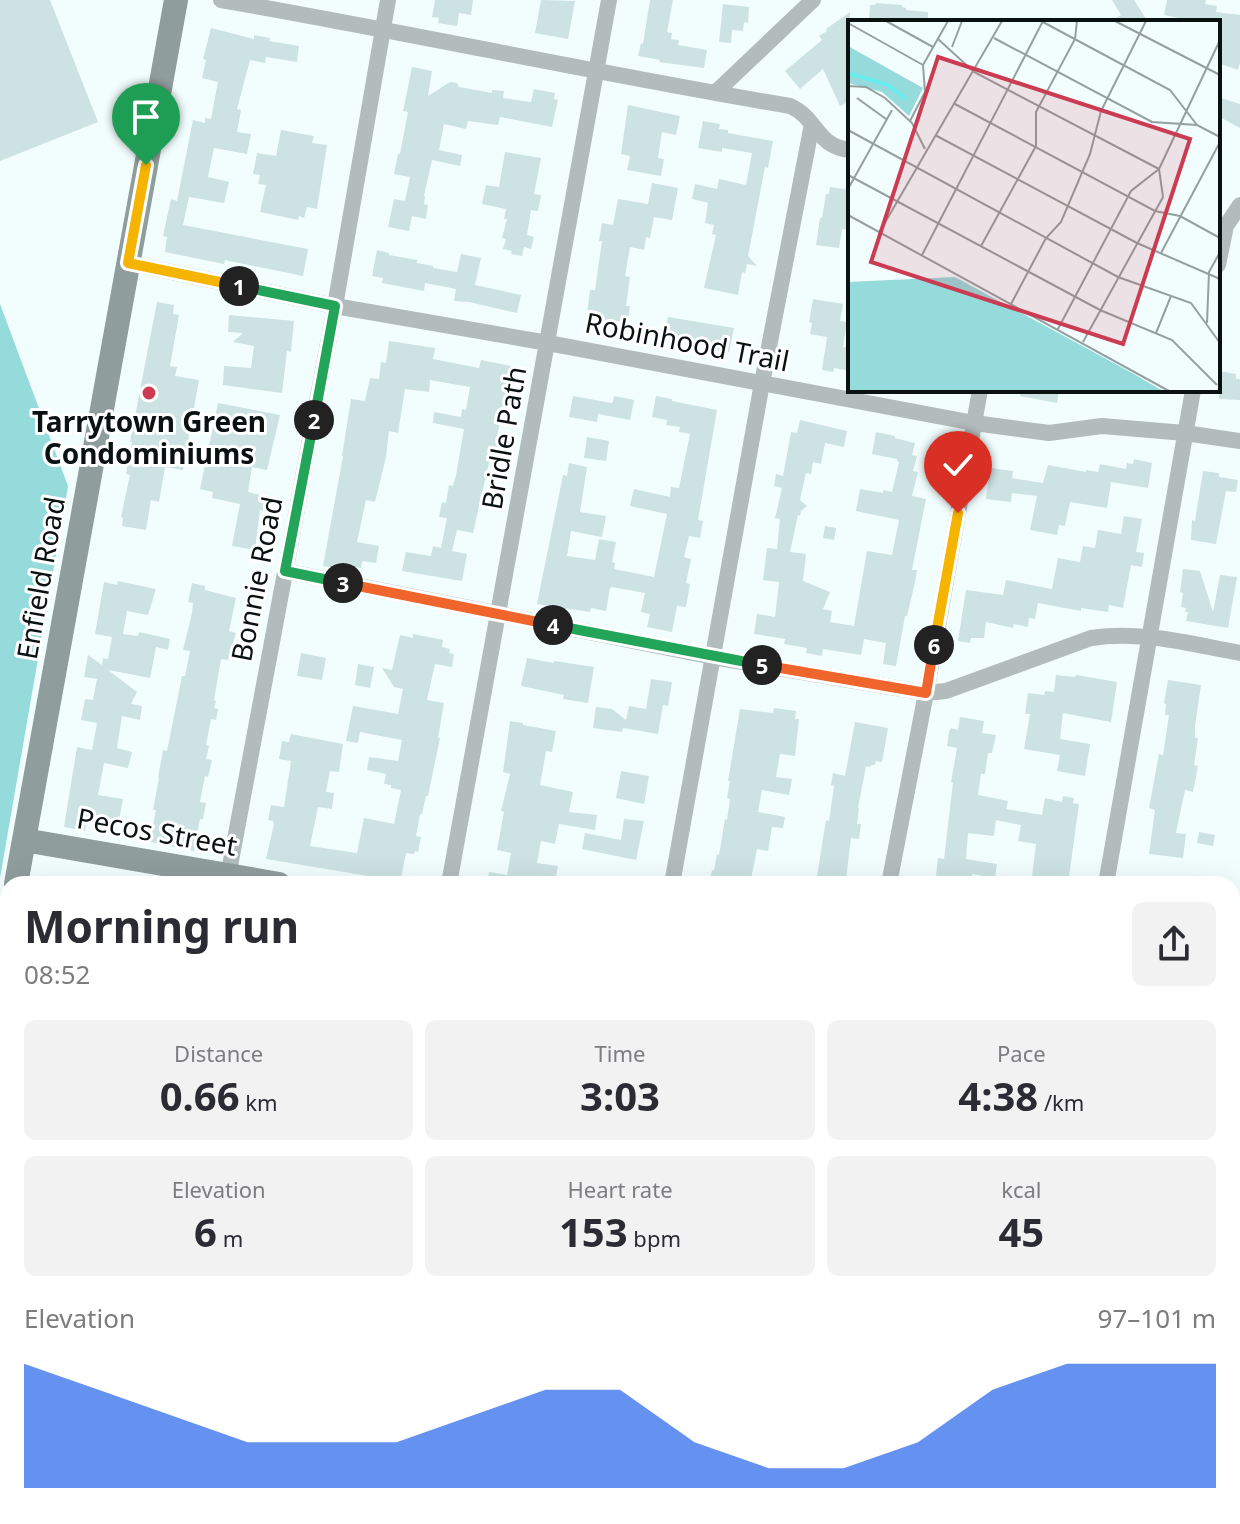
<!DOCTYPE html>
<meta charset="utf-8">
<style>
body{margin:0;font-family:"Noto Sans",sans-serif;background:#f2f2f3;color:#2b2b33;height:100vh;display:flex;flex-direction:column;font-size:30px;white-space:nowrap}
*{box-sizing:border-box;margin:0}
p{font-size:26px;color:#7c7c81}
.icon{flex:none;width:44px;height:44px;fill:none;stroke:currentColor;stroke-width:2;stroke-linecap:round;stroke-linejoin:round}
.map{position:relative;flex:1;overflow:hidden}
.panel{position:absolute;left:0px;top:876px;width:1240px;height:648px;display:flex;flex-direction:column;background:#fff;border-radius:24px 24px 0 0;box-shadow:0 8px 32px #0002}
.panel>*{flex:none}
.pin{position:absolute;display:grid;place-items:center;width:68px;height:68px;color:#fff;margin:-82px -34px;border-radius:50% 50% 50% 0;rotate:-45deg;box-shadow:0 0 8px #0007}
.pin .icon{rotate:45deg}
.km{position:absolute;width:40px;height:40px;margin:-20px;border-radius:50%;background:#222;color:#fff;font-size:22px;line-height:40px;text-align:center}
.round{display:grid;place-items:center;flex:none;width:84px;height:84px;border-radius:12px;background:#f2f2f3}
.summary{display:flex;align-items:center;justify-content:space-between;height:136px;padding:0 24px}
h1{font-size:44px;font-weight:700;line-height:60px}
.figures{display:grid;grid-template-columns:repeat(3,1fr);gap:12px;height:136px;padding:8px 24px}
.figures div{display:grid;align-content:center;border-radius:12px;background:#f2f2f3;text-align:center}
.figures b{font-size:40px;font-weight:700}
.figures small{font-size:22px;font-weight:400}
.figures p{font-size:22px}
.chart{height:224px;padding:16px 24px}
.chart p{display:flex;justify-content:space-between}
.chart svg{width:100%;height:144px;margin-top:8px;fill:#2563eb;opacity:.7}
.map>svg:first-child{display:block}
.green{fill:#96dbdb}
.building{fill:#cde2e2}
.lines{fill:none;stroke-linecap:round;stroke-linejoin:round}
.street{stroke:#b3bcbc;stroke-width:16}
.secondary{stroke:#909d9d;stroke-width:24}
.split-1-casing{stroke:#fff;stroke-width:16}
.split-2-casing{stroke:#fff;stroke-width:16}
.split-3-casing{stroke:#fff;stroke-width:16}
.split-4-casing{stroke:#fff;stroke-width:16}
.split-5-casing{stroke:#fff;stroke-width:16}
.split-6-casing{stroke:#fff;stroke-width:16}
.split-7-casing{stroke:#fff;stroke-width:16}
.split-1{stroke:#f5b400;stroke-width:10}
.split-2{stroke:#22a559;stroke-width:10}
.split-3{stroke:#22a559;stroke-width:10}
.split-4{stroke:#f0652b;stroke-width:10}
.split-5{stroke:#22a559;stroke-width:10}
.split-6{stroke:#f0652b;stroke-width:10}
.split-7{stroke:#f5b400;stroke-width:10}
.poi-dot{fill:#cb3b51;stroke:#fff;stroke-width:3}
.labels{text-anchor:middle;stroke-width:6;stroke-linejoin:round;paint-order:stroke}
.street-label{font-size:28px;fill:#0a1111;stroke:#fff}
.poi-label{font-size:28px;font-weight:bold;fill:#0a1111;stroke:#fff}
.inset-river{fill:none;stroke:#69ecef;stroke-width:4}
.inset-road{fill:none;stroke:#959f9f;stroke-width:2}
.view{fill:#cb3b51;fill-opacity:0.15;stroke:#cb3b51;stroke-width:4}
.inset-edge{fill:none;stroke:#0a1111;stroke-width:4}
</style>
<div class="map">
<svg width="1240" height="1524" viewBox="0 0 1240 1524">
<rect width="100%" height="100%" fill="#f2fefe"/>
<!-- green -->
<path class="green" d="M0,304L68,486L0,878Z"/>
<!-- building -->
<path class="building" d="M0,0H50L98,122L0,161Z
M435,0H473L471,15L459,13L457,26L438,23L439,18L432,17Z
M541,0L575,1L568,39L535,33Z
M650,0H673L667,32L672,33L671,39L679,40L678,45L707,50L704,68L659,62L660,60L638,56L641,43L643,44Z
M1112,0H1134L1148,22H1110L1121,15Z
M1167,0H1206L1205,4L1217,6L1216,12L1240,15V63L1238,70L1218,63V22H1197L1164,15Z
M876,3L902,5V7L906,8V10L928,12V22H869L870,5H875Z
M723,4L749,7L748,23L744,22L743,31L732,30L731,43L719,42Z
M850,12V101L840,106L823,69L800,89L785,71L822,40L819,36L827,31L826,29Z
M211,28L254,39V35L270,38L269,41L299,46L297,62L266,57L265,63L250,60L237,109L241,110L237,132L251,134L247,154L214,148L208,177L229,182L224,203L189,197L183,225L308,249L303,276L229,261L225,260L224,264L165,252L167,237L163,236L171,199L177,201L193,120L205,123V118L211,119L218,82L202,78L206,60L203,59Z
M412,67L432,71L428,96L450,82L457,83L459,87L492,93V90L504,91L503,98L531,102L534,89L555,93L554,99L558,100L552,127L500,117L498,125L468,121L466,129L444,124L439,150L462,155L460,166L432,160L424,196L425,197L424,204L428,205L426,219L412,216L409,231L388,227L394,199L405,201L410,177L394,174L398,154H400L408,112L403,111Z
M1218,97L1240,104V128L1218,116Z
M628,105L680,116L676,135L662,132L658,158L664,159L661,176L627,170L630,156L621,154Z
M703,121L720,124L719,129L728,130V133L773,141L768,168L765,167L748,256L757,266L747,264L745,273L742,272L738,295L704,288L716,235L712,234L714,225L705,223L708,203L692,199L695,184L717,189L719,179L746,185L752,153L722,148V152L698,148Z
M281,130L314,136L312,143L327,145L317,209L307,207L304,218L299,216L298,220L260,212L266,185L258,184L260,175L253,174L257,153L276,156Z
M505,152L541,158L534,194L541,195L538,211L531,210L527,235L534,237L531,249L524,247L522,256L511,254L512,251L503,249L506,239L502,238L507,219H504L506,209L482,204L486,185L499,187Z
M652,183L678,188L672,220L654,217L650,238L646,237L644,250L630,247L625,276L630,277L626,306H630L628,322L617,321V324L604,322L605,317L587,314L590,290H595L602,241H599L602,223L613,225L618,199L648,204Z
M830,187L850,190V230L842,229L839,248L816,245L820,218H822L826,194H829Z
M377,250L389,253V255L417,260V263L433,266V268L457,272L461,254L481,258L475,285L521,295L517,313L469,302L454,301L456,289L425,283L424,291L382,283L383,278L372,276Z
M813,299L843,304L840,321L847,322L843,347L850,348V371L834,368L833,372L822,370L827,337L810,334L812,323L809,322Z
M157,302L174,305L173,314L179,315L170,366L177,367L175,376L199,380L183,470L165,467L159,502L151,500L146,530L122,526L123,518L121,517L130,475L126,474L132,442H130Z
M229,315L294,321L291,352L287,351L282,393L223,385L224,366L251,368L254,346L233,342L243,333L228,332Z
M668,317L734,328L729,352L711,348V346L698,344V342L664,336Z
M389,341L435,348L433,359L479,368L481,360L511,366L496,442L504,444L501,460L490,458L473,533L457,530L452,551L467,554L462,581L402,571L406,552L431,556L433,546L441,548L447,518L439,517L442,502L446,503L449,485L453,486L456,475L464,429L433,423L434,412L461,417L462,409L466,410L470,387L430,380L429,392L405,389L398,433L389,431L386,457L375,502L366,500L357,542L379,546L376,563L362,561L361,568L354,567V571L323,566L343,456H342L351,399L365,401L370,378L379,379L381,362L386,363Z
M1218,371L1236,374V379H1240V400L1219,399Z
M1020,390H1059L1057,403L1020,396Z
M573,396L611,403L613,402L614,396L634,400L630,420L598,414L597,422L569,417Z
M656,396L672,399V401L717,410L698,520L703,521L700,538L689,536L684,557L691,559L686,583L690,584L686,607L677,606L672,632L647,627L650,614L641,612L645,593L612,587L610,588L606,611L591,608L590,612L537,604L563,475L567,476L569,463L587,467L580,512L606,516L602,537L571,531L567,556L595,560L599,539L616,542L612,562L615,563L614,569L654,577L667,514L630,506L634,489L670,497L671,487L679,488L690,434L679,432L680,427L666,425L667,420L652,417Z
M218,403L280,415L267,470L252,467L248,492L265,496L263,511L260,510L255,550L232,546L240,504L212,498L213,492L200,489Z
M800,420L847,431L844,447L825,443L821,464L813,462L811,474L806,473L800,500L807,506L801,511L800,516L798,515L790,552L806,554L803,581L830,592L823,609L832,611L830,622L854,626L867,551L892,555L899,520L856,511L860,489L883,493V490L892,492L899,462L897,461V459L872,454L876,432L895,436V438L915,443L912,455L917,456L913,471L918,472L912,496L926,499L912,570H917L915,582L907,616H905L896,666L883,664L886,643L864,639L861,655L823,649L822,656L806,653L807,648L784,644L785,639L754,634L757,614L775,617L779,582L763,580L767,548L777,549L780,519L775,518L782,488L774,486L776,474L783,476L791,432L797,433Z
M587,437L609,441L606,461L584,458Z
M1134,459L1152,463L1148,488L1111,482L1107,508L1070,502L1065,526L1059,525L1057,535L1030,530L1037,496L1012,493L1011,502L986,499L990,468L1013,471L1012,478L1043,483L1048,465L1086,472V470L1098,472L1100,464L1126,469L1127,463L1133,464Z
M1203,471L1219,473V477L1238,480L1236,492L1226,491L1216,544L1191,540L1192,520L1195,521Z
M1124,516L1142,519L1136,552L1144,553L1142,567L1131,565L1123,608L1109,605L1108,612L1081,608V611L1038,603L1035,619L1029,618L1028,627L1014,624L1013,628L986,622L984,638H971L970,643L958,641L966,590L1003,595L1006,580L1052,589L1058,558L1080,562L1083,546L1095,548L1098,530L1121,534Z
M825,526L836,528L834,540L823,538Z
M1183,569L1200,571L1213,612L1220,575L1237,577L1228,628L1186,621L1188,612H1185L1186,608L1181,607L1183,593L1180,592Z
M118,581L156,589L148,615L127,611L123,634L138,636L139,632L170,639L168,650L156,647L150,678L108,670L137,692L131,704L142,706L140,720L122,716L117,748L132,752L128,768L104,763L98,795L123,799L119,820L88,814L85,831L64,827L77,747L92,750L97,723L81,720L85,699L93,700L97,679L84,677L88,655L102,665L103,658L108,659L112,637L95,634L104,582L117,585Z
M192,583L205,586V590L236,598L229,631L236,633L228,660L221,659L214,700L216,701L214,708L218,709L216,720L211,719L206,745L209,746L206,759L212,760L208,777L205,776L200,802L206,803L203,819H200L194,851L150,842L156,810H153L159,778H158L163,750L167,751L182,676H185L190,651L183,650L192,613L193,603L188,602Z
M413,634L443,640L442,647L450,649L449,653L454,654L452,667L435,664L427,700L444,703L438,738H440L428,796H426L422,814H420L416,836L421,837L418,852L415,851L414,854L406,853L401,879L386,876V879L266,859L274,824L273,821L268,820L271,805L284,807L291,761L279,759L282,741L289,742L291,734L343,744L339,772L330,771L326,792L334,793L332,809L318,807L310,846L357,853L364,818L394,824L401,790L391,788V785L384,784L386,774L367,770L369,757L398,761L402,740L360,732L358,743L346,741L353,706L398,714L403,689L394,687L382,668L392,670L400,635L413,638Z
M301,653L326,658L322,680L297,676Z
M527,658L554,663V661L594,667L588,703L563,699L564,695L521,686Z
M358,664L374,667L370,688L355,685Z
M1056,675L1075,677L1076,675L1117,682L1111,722L1063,713L1060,739L1090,744L1085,776L1057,771L1060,755L1024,749L1030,714H1025L1028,693L1044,695L1045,691L1054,692Z
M651,679L672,682L668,706L663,705L658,734L623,728L622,732L593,728L596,707L612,709L626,720L629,706L646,709Z
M1168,680L1201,685L1195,726V738H1198L1194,765L1198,766L1193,792L1185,790L1176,833L1186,834L1183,858L1149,854L1155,810L1149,808L1159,754L1163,755L1169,715H1165L1166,704L1164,703Z
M774,708L796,711L795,719H799L795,756L780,754L776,777L792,779L789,795L762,790L758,812L785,817L783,828L772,827L768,851L757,849L750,884H709L712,870H714L717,854L719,855L725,819L727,820L730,799L727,798L730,781H728L740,709L773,713Z
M960,717L984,721L982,733L996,735L992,753H988L985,774H981L978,795L1008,801L1006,809L1042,815L1045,798L1062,802L1063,796L1074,798L1073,803L1079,804L1068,884H1031L1036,844L1018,841L1021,825L996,820L994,836L968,833L966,859L997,864L995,878L972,874L971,884H935L938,858L944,859L953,783L951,782L957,748L947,746L949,732L951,728L958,730Z
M510,721L523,723V725L556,731L552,752L546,751L540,785L573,792L569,812L597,815L595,830L559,824L555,844L541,841L537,863L558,866L555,882L526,877L524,884H487L489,872L507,875L511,853L497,850L504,812L501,811L510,774L503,772Z
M855,722L888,728L882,762L876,761L875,765H871V767L866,766L858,808H859L857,824H861L859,839L851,838L846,879L817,876L826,820L829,821L834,786L831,785L833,773L845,776Z
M621,771L649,776L644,804L616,798Z
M624,819L644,821L636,860L582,849L585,833L621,840Z
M1199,832L1215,835L1213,846L1197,843Z"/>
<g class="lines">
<!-- street -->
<path class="street" d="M221,0C411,33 600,74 790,106C818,118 815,146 850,150
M715,93L813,0
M128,263L335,306L548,343L974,423L1049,433L1102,426L1185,433L1240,441
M1218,265L1226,226L1240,205
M285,571L713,657L926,693L946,691L1091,638C1142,630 1190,644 1240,653
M227,882L335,306L388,0
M449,884L609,0
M672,884L762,383L812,124
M889,884L926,693L980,390
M1106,884L1193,390
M0,1144L8,1145
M0,1308L8,1310
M1232,1439L1240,1440
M792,1516L793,1524
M136,1524L137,1516
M355,1524V1516
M568,1524L569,1516"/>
<!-- secondary -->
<path class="secondary" d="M24,840L279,884
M16,884L176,0
M0,969L8,926
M1232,987L1240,988"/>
</g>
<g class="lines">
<defs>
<path id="split-1" d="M146,165L128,263L239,286"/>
<path id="split-2" d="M239,286L335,306L314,420"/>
<path id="split-3" d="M314,420L285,571L343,583"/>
<path id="split-4" d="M343,583L553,625"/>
<path id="split-5" d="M553,625L762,665"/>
<path id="split-6" d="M762,665L926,693L934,645"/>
<path id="split-7" d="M934,645L958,513"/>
</defs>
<!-- split-1 casing -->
<use href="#split-1" class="split-1-casing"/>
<!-- split-2 casing -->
<use href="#split-2" class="split-2-casing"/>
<!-- split-3 casing -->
<use href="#split-3" class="split-3-casing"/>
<!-- split-4 casing -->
<use href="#split-4" class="split-4-casing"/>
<!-- split-5 casing -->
<use href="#split-5" class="split-5-casing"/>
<!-- split-6 casing -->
<use href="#split-6" class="split-6-casing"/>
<!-- split-7 casing -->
<use href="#split-7" class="split-7-casing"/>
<!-- split-1 -->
<use href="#split-1" class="split-1"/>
<!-- split-2 -->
<use href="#split-2" class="split-2"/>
<!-- split-3 -->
<use href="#split-3" class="split-3"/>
<!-- split-4 -->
<use href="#split-4" class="split-4"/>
<!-- split-5 -->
<use href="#split-5" class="split-5"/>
<!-- split-6 -->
<use href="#split-6" class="split-6"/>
<!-- split-7 -->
<use href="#split-7" class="split-7"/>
</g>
<!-- markers -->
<circle class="poi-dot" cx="149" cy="393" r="8"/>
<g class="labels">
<!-- street labels -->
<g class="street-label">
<text transform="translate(687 342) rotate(11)" y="10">Robinhood Trail</text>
<text transform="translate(504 438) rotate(-80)" y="10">Bridle Path</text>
<text transform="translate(41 578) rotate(-80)" y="10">Enfield Road</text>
<text transform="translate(257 579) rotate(-79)" y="10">Bonnie Road</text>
<text transform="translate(157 832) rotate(10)" y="10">Pecos Street</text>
</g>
<!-- poi labels -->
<g class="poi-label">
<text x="149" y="432">Tarrytown Green<tspan x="149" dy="32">Condominiums</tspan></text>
</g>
</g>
<!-- overview -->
<g transform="translate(848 20)">
<rect width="372" height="372" fill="#f2fefe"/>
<path d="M0,26L75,68L61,96L34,72L0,63ZM107,257L286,354L315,371H0V262Z" fill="#96dbdb"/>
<path class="inset-river" d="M0,53L40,65L58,79"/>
<path class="inset-road" d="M38,1L85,27M193,1L322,70L349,105M267,1L372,55M0,3L75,45M146,18L304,102L349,105L372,117M90,19L126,52L311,149M104,27L114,1M0,66L18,67L37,78L64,103L77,129M9,78L38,99M107,84L307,191L332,196L372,218M62,101L77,72L75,45L100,1M0,110L270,257L343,283L372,323M87,115L289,223L372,259M0,155L252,290L324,320L369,365M0,169L44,90M0,195L321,371M31,213L154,1M133,226L188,126V92L227,19L229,1M313,233L372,122M74,235L195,1M163,284L198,218L213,202L242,134L253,91L298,1M359,303L361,252L372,232M210,309L283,171L311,149M308,313L323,276M235,322L315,177L311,149L372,20"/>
<path class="view" d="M90,37L342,119L275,324L23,242Z"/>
<rect width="372" height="372" class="inset-edge"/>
</g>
</svg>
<div class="pin" style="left:146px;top:165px;background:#1e9e55"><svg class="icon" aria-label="arrive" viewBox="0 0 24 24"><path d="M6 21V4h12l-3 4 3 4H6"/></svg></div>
<div class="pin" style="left:958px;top:513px;background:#d93025"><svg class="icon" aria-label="check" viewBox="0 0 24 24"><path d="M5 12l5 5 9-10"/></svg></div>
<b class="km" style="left:239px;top:286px">1</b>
<b class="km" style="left:314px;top:420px">2</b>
<b class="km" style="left:343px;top:583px">3</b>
<b class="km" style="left:553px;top:625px">4</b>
<b class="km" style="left:762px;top:665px">5</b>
<b class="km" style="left:934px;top:645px">6</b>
<section class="panel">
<div class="summary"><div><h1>Morning run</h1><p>08:52</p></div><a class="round"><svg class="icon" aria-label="share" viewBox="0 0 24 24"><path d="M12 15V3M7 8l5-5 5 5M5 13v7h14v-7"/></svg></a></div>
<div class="figures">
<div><p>Distance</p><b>0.66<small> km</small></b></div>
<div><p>Time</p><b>3:03</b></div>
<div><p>Pace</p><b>4:38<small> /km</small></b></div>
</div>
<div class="figures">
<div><p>Elevation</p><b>6<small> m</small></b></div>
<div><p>Heart rate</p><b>153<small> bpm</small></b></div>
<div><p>kcal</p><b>45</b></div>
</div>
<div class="chart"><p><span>Elevation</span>97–101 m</p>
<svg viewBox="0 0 160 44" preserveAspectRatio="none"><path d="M0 44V6L10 14L20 22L30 30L40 30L50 30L60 22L70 14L80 14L90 30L100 38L110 38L120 30L130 14L140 6L150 6L160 6V44z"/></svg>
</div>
</section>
</div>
